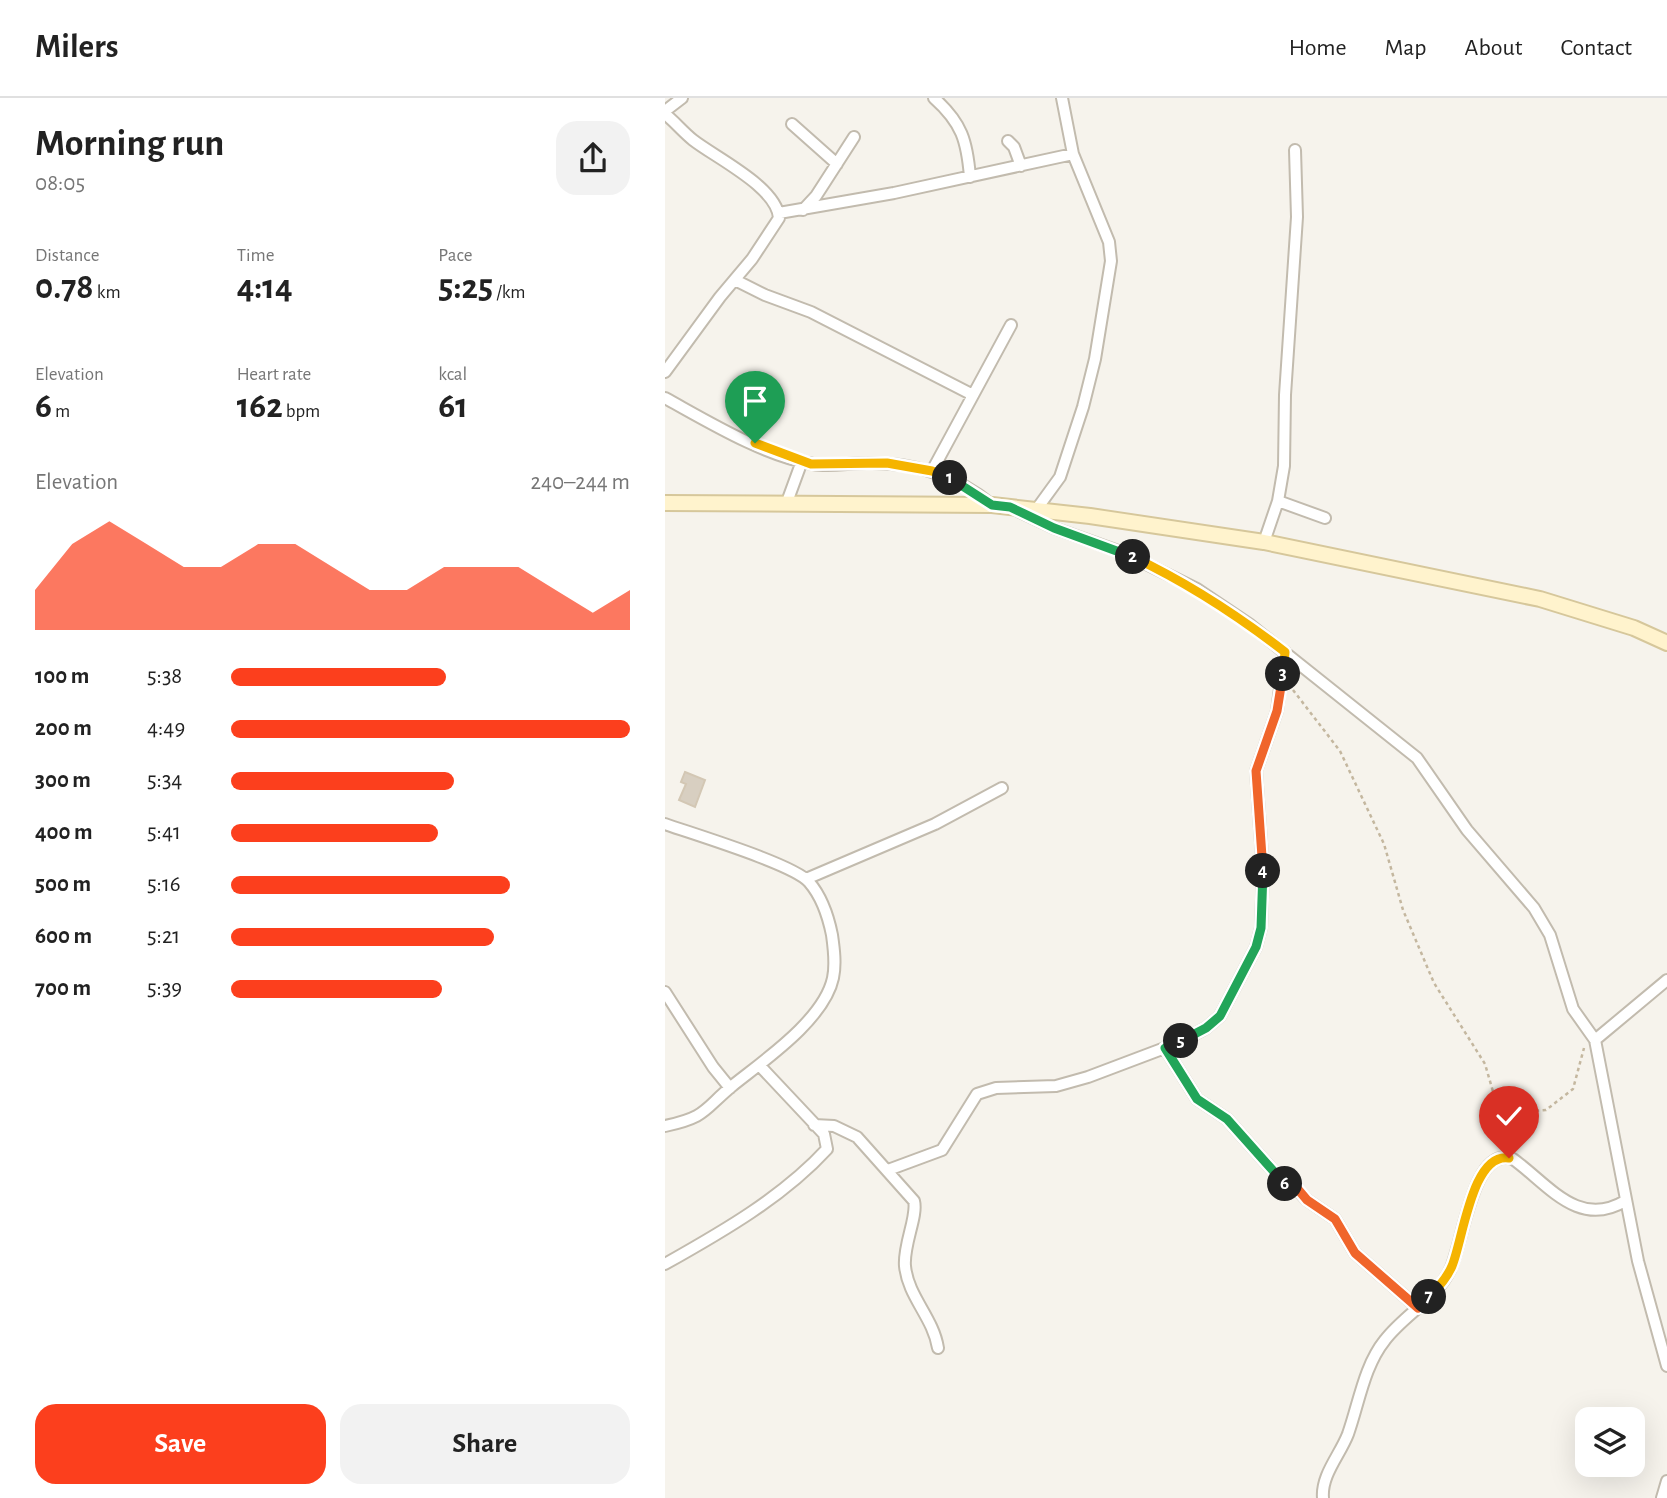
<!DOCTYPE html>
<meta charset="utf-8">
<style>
body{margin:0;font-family:"Alegreya Sans",sans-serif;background:#f2f2f2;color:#222;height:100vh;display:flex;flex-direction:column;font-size:26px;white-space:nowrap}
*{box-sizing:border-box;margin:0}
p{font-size:23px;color:#767676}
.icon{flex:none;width:38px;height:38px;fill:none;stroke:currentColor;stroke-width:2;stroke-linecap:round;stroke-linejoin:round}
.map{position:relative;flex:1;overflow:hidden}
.panel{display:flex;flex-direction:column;background:#fff;width:665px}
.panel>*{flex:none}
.fabs{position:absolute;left:910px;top:1309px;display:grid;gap:14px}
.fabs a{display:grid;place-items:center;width:70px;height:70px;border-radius:14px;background:#fff;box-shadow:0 7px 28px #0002;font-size:35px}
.pin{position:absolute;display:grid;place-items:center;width:60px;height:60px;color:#fff;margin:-72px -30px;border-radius:50% 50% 50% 0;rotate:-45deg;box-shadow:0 0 7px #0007}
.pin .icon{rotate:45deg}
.km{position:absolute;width:35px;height:35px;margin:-18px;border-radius:50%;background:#222;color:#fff;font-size:19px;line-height:35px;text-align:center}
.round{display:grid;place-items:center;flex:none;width:74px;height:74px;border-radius:21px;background:#f2f2f2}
.head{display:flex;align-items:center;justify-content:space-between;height:119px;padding:0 35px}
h1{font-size:38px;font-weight:600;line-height:52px}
.figures{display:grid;grid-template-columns:repeat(3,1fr);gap:10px;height:119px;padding:7px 35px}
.figures div{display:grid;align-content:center}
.figures b{font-size:35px;font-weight:600}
.figures small{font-size:19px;font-weight:400}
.figures p{font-size:19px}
.chart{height:196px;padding:14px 35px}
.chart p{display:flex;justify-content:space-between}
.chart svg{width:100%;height:126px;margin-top:7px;fill:#fc3f1d;opacity:.7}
.action{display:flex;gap:14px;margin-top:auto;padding:14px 35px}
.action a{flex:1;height:80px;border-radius:21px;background:#fc3f1d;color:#fff;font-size:28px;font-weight:600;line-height:80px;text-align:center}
.action a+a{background:#f2f2f2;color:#222}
ul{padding:0 35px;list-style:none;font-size:23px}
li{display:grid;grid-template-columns:112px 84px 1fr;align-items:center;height:52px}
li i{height:18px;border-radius:9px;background:#fc3f1d}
header{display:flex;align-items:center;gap:42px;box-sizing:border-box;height:98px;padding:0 35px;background:#fff;border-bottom:2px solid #e0e0e0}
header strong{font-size:33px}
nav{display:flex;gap:38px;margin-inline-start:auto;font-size:24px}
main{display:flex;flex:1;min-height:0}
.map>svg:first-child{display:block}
.building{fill:#d8cfc1;stroke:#d3c7b4;stroke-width:2}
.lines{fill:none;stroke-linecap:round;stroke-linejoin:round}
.street-casing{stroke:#c2bbae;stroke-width:14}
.secondary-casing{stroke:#d6c79b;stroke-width:18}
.path{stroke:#c4b79f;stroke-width:2.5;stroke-dasharray:3.5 3.5;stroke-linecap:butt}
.street{stroke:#fff;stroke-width:10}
.secondary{stroke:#fff3cd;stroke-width:14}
.split-1-casing{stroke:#fff;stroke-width:14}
.split-2-casing{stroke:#fff;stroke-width:14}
.split-3-casing{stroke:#fff;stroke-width:14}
.split-4-casing{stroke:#fff;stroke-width:14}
.split-5-casing{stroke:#fff;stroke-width:14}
.split-6-casing{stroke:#fff;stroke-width:14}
.split-7-casing{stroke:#fff;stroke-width:14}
.split-8-casing{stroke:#fff;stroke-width:14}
.split-1{stroke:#f5b400;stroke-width:9}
.split-2{stroke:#22a559;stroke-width:9}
.split-3{stroke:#f5b400;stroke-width:9}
.split-4{stroke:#f0652b;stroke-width:9}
.split-5{stroke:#22a559;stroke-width:9}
.split-6{stroke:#22a559;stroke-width:9}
.split-7{stroke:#f0652b;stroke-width:9}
.split-8{stroke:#f5b400;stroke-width:9}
</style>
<header>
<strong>Milers</strong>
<nav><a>Home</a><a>Map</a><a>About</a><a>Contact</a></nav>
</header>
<main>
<section class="panel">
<div class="head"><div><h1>Morning run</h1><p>08:05</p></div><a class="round"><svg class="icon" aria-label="share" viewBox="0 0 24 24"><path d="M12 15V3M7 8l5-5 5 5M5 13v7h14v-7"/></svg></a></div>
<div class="figures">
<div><p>Distance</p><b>0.78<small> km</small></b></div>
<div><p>Time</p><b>4:14</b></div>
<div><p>Pace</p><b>5:25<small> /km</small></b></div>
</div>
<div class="figures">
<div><p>Elevation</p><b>6<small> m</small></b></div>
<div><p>Heart rate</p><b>162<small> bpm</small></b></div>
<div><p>kcal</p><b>61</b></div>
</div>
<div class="chart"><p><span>Elevation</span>240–244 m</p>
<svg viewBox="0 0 160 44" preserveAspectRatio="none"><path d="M0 44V30L10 14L20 6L30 14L40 22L50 22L60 14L70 14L80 22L90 30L100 30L110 22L120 22L130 22L140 30L150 38L160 30V44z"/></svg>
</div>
<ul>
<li><b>100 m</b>5:38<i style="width:54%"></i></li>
<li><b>200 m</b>4:49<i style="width:100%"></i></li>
<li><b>300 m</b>5:34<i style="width:56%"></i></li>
<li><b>400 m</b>5:41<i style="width:52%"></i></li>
<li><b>500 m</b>5:16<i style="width:70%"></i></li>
<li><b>600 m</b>5:21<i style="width:66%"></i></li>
<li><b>700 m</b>5:39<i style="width:53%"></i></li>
</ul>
<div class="action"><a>Save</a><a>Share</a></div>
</section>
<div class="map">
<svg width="1002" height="1400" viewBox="0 0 1002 1400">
<rect width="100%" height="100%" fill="#f6f3ec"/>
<!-- building -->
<path class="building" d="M20,674L40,682L30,709L14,702L21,686L16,684Z"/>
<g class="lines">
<defs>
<path id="street" d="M269,0C297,25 302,43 305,79
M0,13L17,0
M0,16C10,24 18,34 28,42C51,60 112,89 114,120L87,161L55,199L0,274
M127,26L172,66
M343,43L349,49L356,68
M138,112L151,98L189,39
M114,115L229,95L408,56
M70,182L100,197L146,214L306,296
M0,300C42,323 99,358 148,366C165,369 184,365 202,365C247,364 291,377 327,407
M267,373L346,227
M613,403L660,420
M122,404L137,363
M371,412L395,379L418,309L430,261L446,163L444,144L408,56L397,0
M353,413L389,430L459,455L532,491L584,526L752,660L802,732L869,810L885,837L908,911L930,942L973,1163L1002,1268
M599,444L613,403L619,368L620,297L632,119L630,52
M0,726C28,736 128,766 144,784C157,799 163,817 167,837C169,851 171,866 168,880C159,922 98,963 67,988C38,1012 42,1019 0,1028
M141,781L270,726L337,690
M0,894L48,969L65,990
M930,942L1002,882
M500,950L532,1001L562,1021L619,1085L630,1089L642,1102L670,1121L690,1155L753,1210
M149,1027L169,1028L192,1039L249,1103C253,1118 238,1147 240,1168C243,1199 268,1219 273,1250
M223,1072L277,1052L312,996L331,990L391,988L423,979L513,945L541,930L555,918L591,849L596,830L598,773L591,673L612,613L620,554
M0,1166C57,1134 118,1099 162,1051L159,1036L95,968
M658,1400C656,1377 675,1357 683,1336C694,1305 699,1268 720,1242C739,1217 771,1201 785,1172C798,1147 807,1046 848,1061C883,1086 913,1131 960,1103
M997,1400L1002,1383"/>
<path id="secondary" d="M0,405L327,407L425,418L599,444L875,501L969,530L1002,545"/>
</defs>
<!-- street casing -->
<use href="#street" class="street-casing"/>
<!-- secondary casing -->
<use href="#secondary" class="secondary-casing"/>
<!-- path -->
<path class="path" d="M628,592L675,653L719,746L738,812L769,885L820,966L829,997L837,1007L851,1014L881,1012L908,991L919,950"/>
<!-- street -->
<use href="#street" class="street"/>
<!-- secondary -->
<use href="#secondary" class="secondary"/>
</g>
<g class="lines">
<defs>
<path id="split-1" d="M90,345L146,366L222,365L267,373L285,380"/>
<path id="split-2" d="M285,380L327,407L345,409L389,430L468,459"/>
<path id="split-3" d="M468,459C523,485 572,517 620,554L618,576"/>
<path id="split-4" d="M598,773L591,673L612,613L618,576"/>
<path id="split-5" d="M516,943L541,930L555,918L591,849L596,830L598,773"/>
<path id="split-6" d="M516,943L500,950L532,1001L562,1021L620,1086"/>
<path id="split-7" d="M620,1086L631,1089L642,1102L670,1121L690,1155L753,1210L764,1199"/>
<path id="split-8" d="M764,1199C773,1190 782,1180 787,1168C798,1142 807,1054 844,1060"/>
</defs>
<!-- split-1 casing -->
<use href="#split-1" class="split-1-casing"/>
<!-- split-2 casing -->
<use href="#split-2" class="split-2-casing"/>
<!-- split-3 casing -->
<use href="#split-3" class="split-3-casing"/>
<!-- split-4 casing -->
<use href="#split-4" class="split-4-casing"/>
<!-- split-5 casing -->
<use href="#split-5" class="split-5-casing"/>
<!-- split-6 casing -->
<use href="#split-6" class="split-6-casing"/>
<!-- split-7 casing -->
<use href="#split-7" class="split-7-casing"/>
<!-- split-8 casing -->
<use href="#split-8" class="split-8-casing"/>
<!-- split-1 -->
<use href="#split-1" class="split-1"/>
<!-- split-2 -->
<use href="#split-2" class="split-2"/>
<!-- split-3 -->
<use href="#split-3" class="split-3"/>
<!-- split-4 -->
<use href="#split-4" class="split-4"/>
<!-- split-5 -->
<use href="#split-5" class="split-5"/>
<!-- split-6 -->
<use href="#split-6" class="split-6"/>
<!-- split-7 -->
<use href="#split-7" class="split-7"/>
<!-- split-8 -->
<use href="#split-8" class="split-8"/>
</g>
</svg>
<div class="fabs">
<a><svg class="icon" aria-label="layers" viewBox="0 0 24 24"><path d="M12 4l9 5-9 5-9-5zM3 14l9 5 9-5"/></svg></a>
</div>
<div class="pin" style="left:90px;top:345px;background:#1e9e55"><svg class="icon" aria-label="arrive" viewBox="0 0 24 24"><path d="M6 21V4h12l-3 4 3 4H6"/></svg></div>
<div class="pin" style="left:844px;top:1060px;background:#d93025"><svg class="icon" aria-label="check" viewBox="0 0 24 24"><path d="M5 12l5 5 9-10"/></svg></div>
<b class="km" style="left:285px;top:380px">1</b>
<b class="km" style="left:468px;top:459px">2</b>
<b class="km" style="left:618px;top:576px">3</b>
<b class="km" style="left:598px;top:773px">4</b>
<b class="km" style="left:516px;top:943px">5</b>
<b class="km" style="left:620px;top:1086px">6</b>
<b class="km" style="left:764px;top:1199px">7</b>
</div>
</main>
